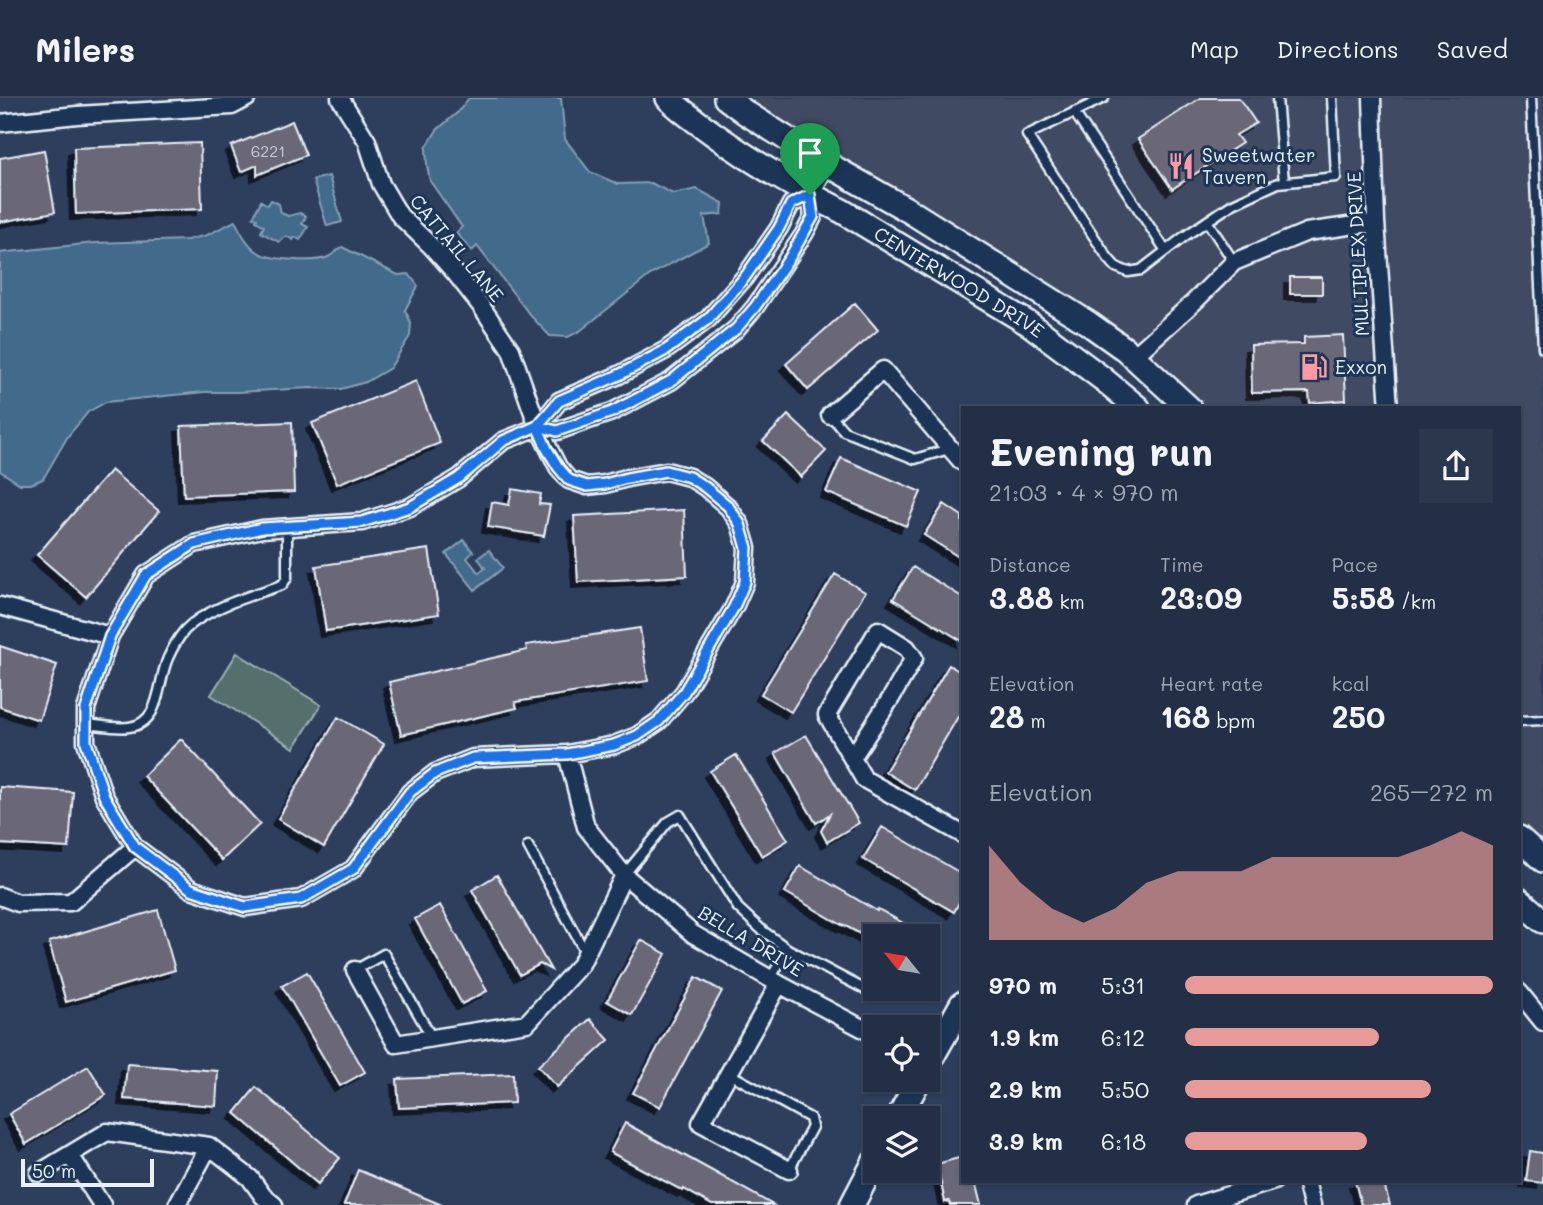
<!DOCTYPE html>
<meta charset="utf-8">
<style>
body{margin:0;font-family:Mali,sans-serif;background:#2a374d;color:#f1f3f6;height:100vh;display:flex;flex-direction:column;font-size:26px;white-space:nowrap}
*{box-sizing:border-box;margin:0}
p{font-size:23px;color:#a2a9b3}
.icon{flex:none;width:38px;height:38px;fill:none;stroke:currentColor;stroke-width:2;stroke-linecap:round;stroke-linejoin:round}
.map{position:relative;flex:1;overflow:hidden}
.panel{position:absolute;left:961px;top:308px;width:560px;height:777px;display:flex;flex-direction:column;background:#222f46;border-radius:0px;box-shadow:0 2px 5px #0004,0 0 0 2px #3f4a5f}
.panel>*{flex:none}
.needle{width:46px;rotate:300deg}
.fabs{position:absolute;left:863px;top:826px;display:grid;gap:14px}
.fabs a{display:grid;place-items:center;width:77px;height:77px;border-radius:0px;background:#222f46;box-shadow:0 2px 5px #0004,0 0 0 2px #3f4a5f;font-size:35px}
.scale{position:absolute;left:21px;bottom:18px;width:133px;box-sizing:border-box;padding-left:7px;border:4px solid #e8f1f8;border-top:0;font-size:19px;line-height:24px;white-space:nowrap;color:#e8f1f8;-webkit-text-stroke:5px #1d3557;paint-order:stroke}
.pin{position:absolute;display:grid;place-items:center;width:60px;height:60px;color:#fff;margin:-72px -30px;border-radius:50% 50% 50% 0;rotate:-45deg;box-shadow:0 0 7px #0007}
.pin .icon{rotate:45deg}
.round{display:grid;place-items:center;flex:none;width:74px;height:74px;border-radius:0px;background:#2a374d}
.head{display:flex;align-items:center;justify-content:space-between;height:119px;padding:0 28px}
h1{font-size:38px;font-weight:700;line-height:52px}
.figures{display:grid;grid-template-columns:repeat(3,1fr);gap:10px;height:119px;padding:7px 28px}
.figures div{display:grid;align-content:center}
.figures b{font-size:30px;font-weight:700}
.figures small{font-size:19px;font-weight:400}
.figures p{font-size:19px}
.chart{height:196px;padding:14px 28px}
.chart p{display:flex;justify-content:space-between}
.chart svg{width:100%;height:126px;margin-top:7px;fill:#e69b98;opacity:.7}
ul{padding:0 28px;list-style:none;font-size:23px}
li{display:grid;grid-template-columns:112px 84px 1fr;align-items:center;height:52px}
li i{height:18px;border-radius:9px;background:#e69b98}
header{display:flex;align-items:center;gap:42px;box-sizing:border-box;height:98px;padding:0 35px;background:#222f46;border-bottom:2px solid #3f4a5f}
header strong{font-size:33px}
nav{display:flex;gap:38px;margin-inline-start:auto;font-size:24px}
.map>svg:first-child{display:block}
.built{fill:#404b64}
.green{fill:#556f6c;stroke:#9eb0b2;stroke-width:2}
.water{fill:#426a8a;stroke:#84a0b6;stroke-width:2}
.building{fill:#6b6776;stroke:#e8f1f8;stroke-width:2;filter:url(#shadow)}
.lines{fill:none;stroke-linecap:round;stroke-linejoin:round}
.lane-casing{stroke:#e8f1f8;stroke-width:13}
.street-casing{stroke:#e8f1f8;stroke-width:21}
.secondary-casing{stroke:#e8f1f8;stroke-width:28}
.lane{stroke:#1d3557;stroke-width:8}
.street{stroke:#1d3557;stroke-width:16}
.secondary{stroke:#1d3557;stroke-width:23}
.route-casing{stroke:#fff;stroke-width:14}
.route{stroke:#1a73e8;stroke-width:9}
.labels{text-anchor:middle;stroke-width:6;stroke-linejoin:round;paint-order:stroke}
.number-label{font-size:16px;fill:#c9ced8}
.poi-label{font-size:19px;fill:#e8f1f8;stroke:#1d3557;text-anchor:start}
.street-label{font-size:19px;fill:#e8f1f8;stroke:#1d3557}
</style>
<header>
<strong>Milers</strong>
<nav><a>Map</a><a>Directions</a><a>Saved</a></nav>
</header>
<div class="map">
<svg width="1543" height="1107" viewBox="0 0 1543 1107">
<defs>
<filter id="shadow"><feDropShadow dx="-6" dy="6" stdDeviation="0" flood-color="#0009"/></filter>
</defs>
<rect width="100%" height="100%" fill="#2d3f5d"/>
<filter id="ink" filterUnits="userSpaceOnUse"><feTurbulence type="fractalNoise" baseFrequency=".0143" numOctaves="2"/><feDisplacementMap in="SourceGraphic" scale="14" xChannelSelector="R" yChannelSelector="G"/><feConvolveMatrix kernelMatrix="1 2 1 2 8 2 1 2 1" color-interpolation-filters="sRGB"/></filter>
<g filter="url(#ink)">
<!-- built -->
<path class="built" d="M727,0H1543V761L1519,739V310H1189L1133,259Z"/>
<!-- green -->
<path class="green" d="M237,555L321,607L294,650L211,597Z"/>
<!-- water -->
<path class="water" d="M469,0H561L565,41L590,74L618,86L651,85L673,96L697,91L723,105L722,116L704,118L709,145L650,177L580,233L568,239L550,238L530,217L477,148L472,153L456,135L462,129L430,83L427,67L426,50L437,32L458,14Z
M329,78L342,124L327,128L313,82Z
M271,102L279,106L281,115L288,118L300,115L306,118L302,126L308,129L300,142L295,139L293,142L286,138L279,144L261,134L264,128L256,123L257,121L253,119L261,103L268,107Z
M235,123C241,134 247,147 258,154C269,162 316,165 328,159C333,157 337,152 342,149L398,177L409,176L418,188L405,212L411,225L410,238L390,270L366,284L341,291L310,290L239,294H204L106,304L88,314L68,338L43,381L31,386H20L0,373V155L95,145L187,142L207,137Z
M464,442L473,454L467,460L479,475L485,470L478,460L489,452L503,470L475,492L446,456Z"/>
<!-- building -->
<path class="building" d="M1200,0H1239L1256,25L1236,37L1242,45L1172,91L1138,41Z
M292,23L306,57L257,77V67L241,74L231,48Z
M200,45L202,111L76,116L74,50Z
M44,52L55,114L0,124V60Z
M1290,179H1322V196H1290Z
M855,205L878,232L808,292L786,266Z
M1343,237L1346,302L1310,305L1309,294L1252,295L1251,247L1304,246V239Z
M416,283L440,345L337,386L312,325Z
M788,317L826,353L801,379L763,343Z
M292,324L294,394L184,398L181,328Z
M841,360L921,394L906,428L826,394Z
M111,372L159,413L86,499L37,457Z
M512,391L541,396L539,406L550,407L544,438L488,429L492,404L509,407Z
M944,406L962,418V461L924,437Z
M684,412L687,478L578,484L574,418Z
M429,451L439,516L326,533L316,468Z
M913,469L962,499V543L893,501Z
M835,476L865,494L791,614L761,596Z
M640,530L648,583L515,604L517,610L401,637L389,584L527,552L526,547Z
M0,548L57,567L39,622L0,609Z
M949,567L962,575V612L915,692L885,674Z
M338,619L384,646L324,749L278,721Z
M806,637L859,725L827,744L821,733L830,716L816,725L775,655Z
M181,641L260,726L222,762L143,678Z
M736,657L788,742L762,758L710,673Z
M0,689L73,694L69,750L0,746Z
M882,729L962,776V799L954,814L863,761Z
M800,768L877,813L878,811L926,838H875V844L842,826V827L785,794Z
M497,777L551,872L540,866L520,877L472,792Z
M440,807L487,893L462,906L415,821Z
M158,812L175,872L66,904L49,844Z
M641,842L666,856L632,917L607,903Z
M307,874L365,974L340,988L282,888Z
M696,879L722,893L660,1009L633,995Z
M590,921L609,942L557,989L538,968Z
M127,966L218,973L216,1008L124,1001Z
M88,968L106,997L26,1046L9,1016Z
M513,976L514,1005L399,1010L397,981Z
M256,989L340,1060L318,1086L235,1015Z
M625,1025L707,1070L773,1107H712L684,1091L683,1093L610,1054Z
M1530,1053L1543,1055V1085L1526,1083Z
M962,1059V1083H975L981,1107H950L949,1103L945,1104L937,1066Z
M358,1072L442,1107H344Z
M1355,1083H1383L1390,1107H1361Z"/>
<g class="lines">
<defs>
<path id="lane" d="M1104,0L1027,37L1108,160L1116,169L1128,174L1141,172L1185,138L1231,107L1278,85L1336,79L1332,0
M1277,0L1284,84
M1531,0L1543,250
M1074,14L1166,153
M1207,123L1234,164
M830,317L844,333L915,361L949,351
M1519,623L1543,622
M86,626C99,627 116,631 129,629C162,625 157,584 168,560C172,551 179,539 185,532C206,510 253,497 282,487L287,480V429
M528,748L586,856
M624,777L668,724L680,717L738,810L763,833L788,851L868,893
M355,872L384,856L432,940
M770,881L788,851
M728,975L810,1020L812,1029L789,1072"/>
<path id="street" d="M340,0L367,43L381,86L400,118L431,148L456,176L481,208L511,252L538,329L558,369L569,382L587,388L605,386L627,380L666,373L689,379L705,389L728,409L740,426L747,450L745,484L734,509L684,594L659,623L637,638L614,647L567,656L473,660L435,675L410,694L353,771L301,801L245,809L191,791L135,749L104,698L86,644V611L110,538L146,477L194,446L262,431L362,424L410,409L459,380L503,343L538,329L559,303L619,277L666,252L708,221L745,179L779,130L791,106L810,97
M1372,0L1376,124L1389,310
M0,25L77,17L232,8L247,0
M1133,259L1194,204L1234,164L1307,134L1376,124
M830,317L883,272L962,364
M538,329L557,333L612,314L671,283L736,231L755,209L804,136L813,119L810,97L827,66
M0,508L110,538
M567,656L586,729L624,777L693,836L779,886L875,937
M852,660L891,600L914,560L907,550L878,532L827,617L864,681L962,736
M0,798L18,805L71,804L135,749
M355,872L396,946L527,925L581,866L624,777
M779,886L701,1025L789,1072
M1519,894L1543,924
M70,1057L102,1107
M39,1075L107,1034L209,1048L250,1080L263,1098L274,1107
M1306,1083L1312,1107
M177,1107L209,1048
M1196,1107L1274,1083"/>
<g id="secondary">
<path id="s1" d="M668,0C682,14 699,25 715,37C756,66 797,91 842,113L1031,227L1103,281L1138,310"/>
<path d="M726,0L746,15L827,66L908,112L1088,225L1126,252L1189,310"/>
<path d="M1519,740L1543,762"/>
<path d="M1519,802L1543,823"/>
<path d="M928,966L962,906"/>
<path d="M898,1020L919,982"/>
<path d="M852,1107L875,1063"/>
</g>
</defs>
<!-- lane casing -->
<use href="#lane" class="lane-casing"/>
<!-- street casing -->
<use href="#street" class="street-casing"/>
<!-- secondary casing -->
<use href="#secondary" class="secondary-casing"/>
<!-- lane -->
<use href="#lane" class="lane"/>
<!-- street -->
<use href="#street" class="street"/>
<!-- secondary -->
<use href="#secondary" class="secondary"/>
</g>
</g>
<g class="lines" filter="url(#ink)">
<defs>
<path id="route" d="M810,97L791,106L779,130L745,179L708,221L666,252L619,277L559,303L537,328L547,351L558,369L569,382L587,388L605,386L627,380L666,373L689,379L705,389L728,408L740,426L747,450L745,484L734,509L684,594L659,623L637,638L614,647L567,656L473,660L435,675L410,694L353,771L301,801L245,809L191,791L135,749L104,698L86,644V611L110,538L146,477L194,446L262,430L362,424L410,409L459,380L503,343L537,328L557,333L612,314L671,283L736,231L755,209L790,159L813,119L810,97"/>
</defs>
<!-- route casing -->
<use href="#route" class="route-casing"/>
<!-- route -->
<use href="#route" class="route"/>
</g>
<!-- icons -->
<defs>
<symbol id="restaurant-bare" viewBox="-9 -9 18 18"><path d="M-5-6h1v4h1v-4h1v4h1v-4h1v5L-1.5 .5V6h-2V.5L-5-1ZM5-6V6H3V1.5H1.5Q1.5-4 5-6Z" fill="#ff9aa2" stroke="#1d3557" stroke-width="2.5" paint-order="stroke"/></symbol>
<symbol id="fuel-bare" viewBox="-9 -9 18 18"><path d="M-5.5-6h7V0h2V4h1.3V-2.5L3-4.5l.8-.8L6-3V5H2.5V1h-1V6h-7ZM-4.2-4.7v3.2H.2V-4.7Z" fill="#ff9aa2" stroke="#1d3557" stroke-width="2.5" paint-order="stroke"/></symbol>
</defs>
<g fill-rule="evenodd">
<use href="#restaurant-bare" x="1162" y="49" width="38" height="38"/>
<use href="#fuel-bare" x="1295" y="250" width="38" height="38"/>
</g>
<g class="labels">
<!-- number labels -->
<g class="number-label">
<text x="268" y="59">6221</text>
</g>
<!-- poi labels -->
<g class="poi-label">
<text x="1202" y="64">Sweetwater<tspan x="1202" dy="22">Tavern</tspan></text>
<text x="1335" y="276">Exxon</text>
</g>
<!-- street labels -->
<g class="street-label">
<text transform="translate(457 150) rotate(50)" y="7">CATTAIL LANE</text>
<text transform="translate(1358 156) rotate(-93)" y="7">MULTIPLEX DRIVE</text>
<text dy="7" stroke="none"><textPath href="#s1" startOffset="345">CENTERWOOD DRIVE</textPath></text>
<text transform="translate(751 843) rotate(31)" y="7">BELLA DRIVE</text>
</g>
</g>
</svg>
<div class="fabs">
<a><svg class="needle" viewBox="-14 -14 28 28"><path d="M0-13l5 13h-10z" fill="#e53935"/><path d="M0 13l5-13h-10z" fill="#a2a9b3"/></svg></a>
<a><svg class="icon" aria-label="locate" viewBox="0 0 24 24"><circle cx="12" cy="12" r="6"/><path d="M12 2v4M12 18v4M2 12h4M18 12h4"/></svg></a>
<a><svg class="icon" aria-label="layers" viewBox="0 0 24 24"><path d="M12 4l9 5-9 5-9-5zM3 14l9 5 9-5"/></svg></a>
</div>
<div class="scale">50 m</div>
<div class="pin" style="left:810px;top:97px;background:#1e9e55"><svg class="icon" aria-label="arrive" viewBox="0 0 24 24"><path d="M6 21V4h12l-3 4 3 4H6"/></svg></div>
<section class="panel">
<div class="head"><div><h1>Evening run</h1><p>21:03 · 4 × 970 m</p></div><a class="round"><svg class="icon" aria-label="share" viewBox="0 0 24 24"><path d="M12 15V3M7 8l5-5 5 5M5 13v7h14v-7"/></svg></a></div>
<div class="figures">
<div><p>Distance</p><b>3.88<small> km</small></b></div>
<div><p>Time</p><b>23:09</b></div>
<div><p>Pace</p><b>5:58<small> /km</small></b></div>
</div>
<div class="figures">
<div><p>Elevation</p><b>28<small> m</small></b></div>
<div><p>Heart rate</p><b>168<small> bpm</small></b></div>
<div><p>kcal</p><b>250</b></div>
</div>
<div class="chart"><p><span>Elevation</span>265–272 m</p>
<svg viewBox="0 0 160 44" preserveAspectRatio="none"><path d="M0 44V11L10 24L20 33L30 38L40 33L50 24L60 20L70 20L80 20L90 15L100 15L110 15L120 15L130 15L140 11L150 6L160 11V44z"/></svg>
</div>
<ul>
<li><b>970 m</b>5:31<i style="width:100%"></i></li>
<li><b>1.9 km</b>6:12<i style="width:63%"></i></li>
<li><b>2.9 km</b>5:50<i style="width:80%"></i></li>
<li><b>3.9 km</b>6:18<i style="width:59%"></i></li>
</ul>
</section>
</div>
